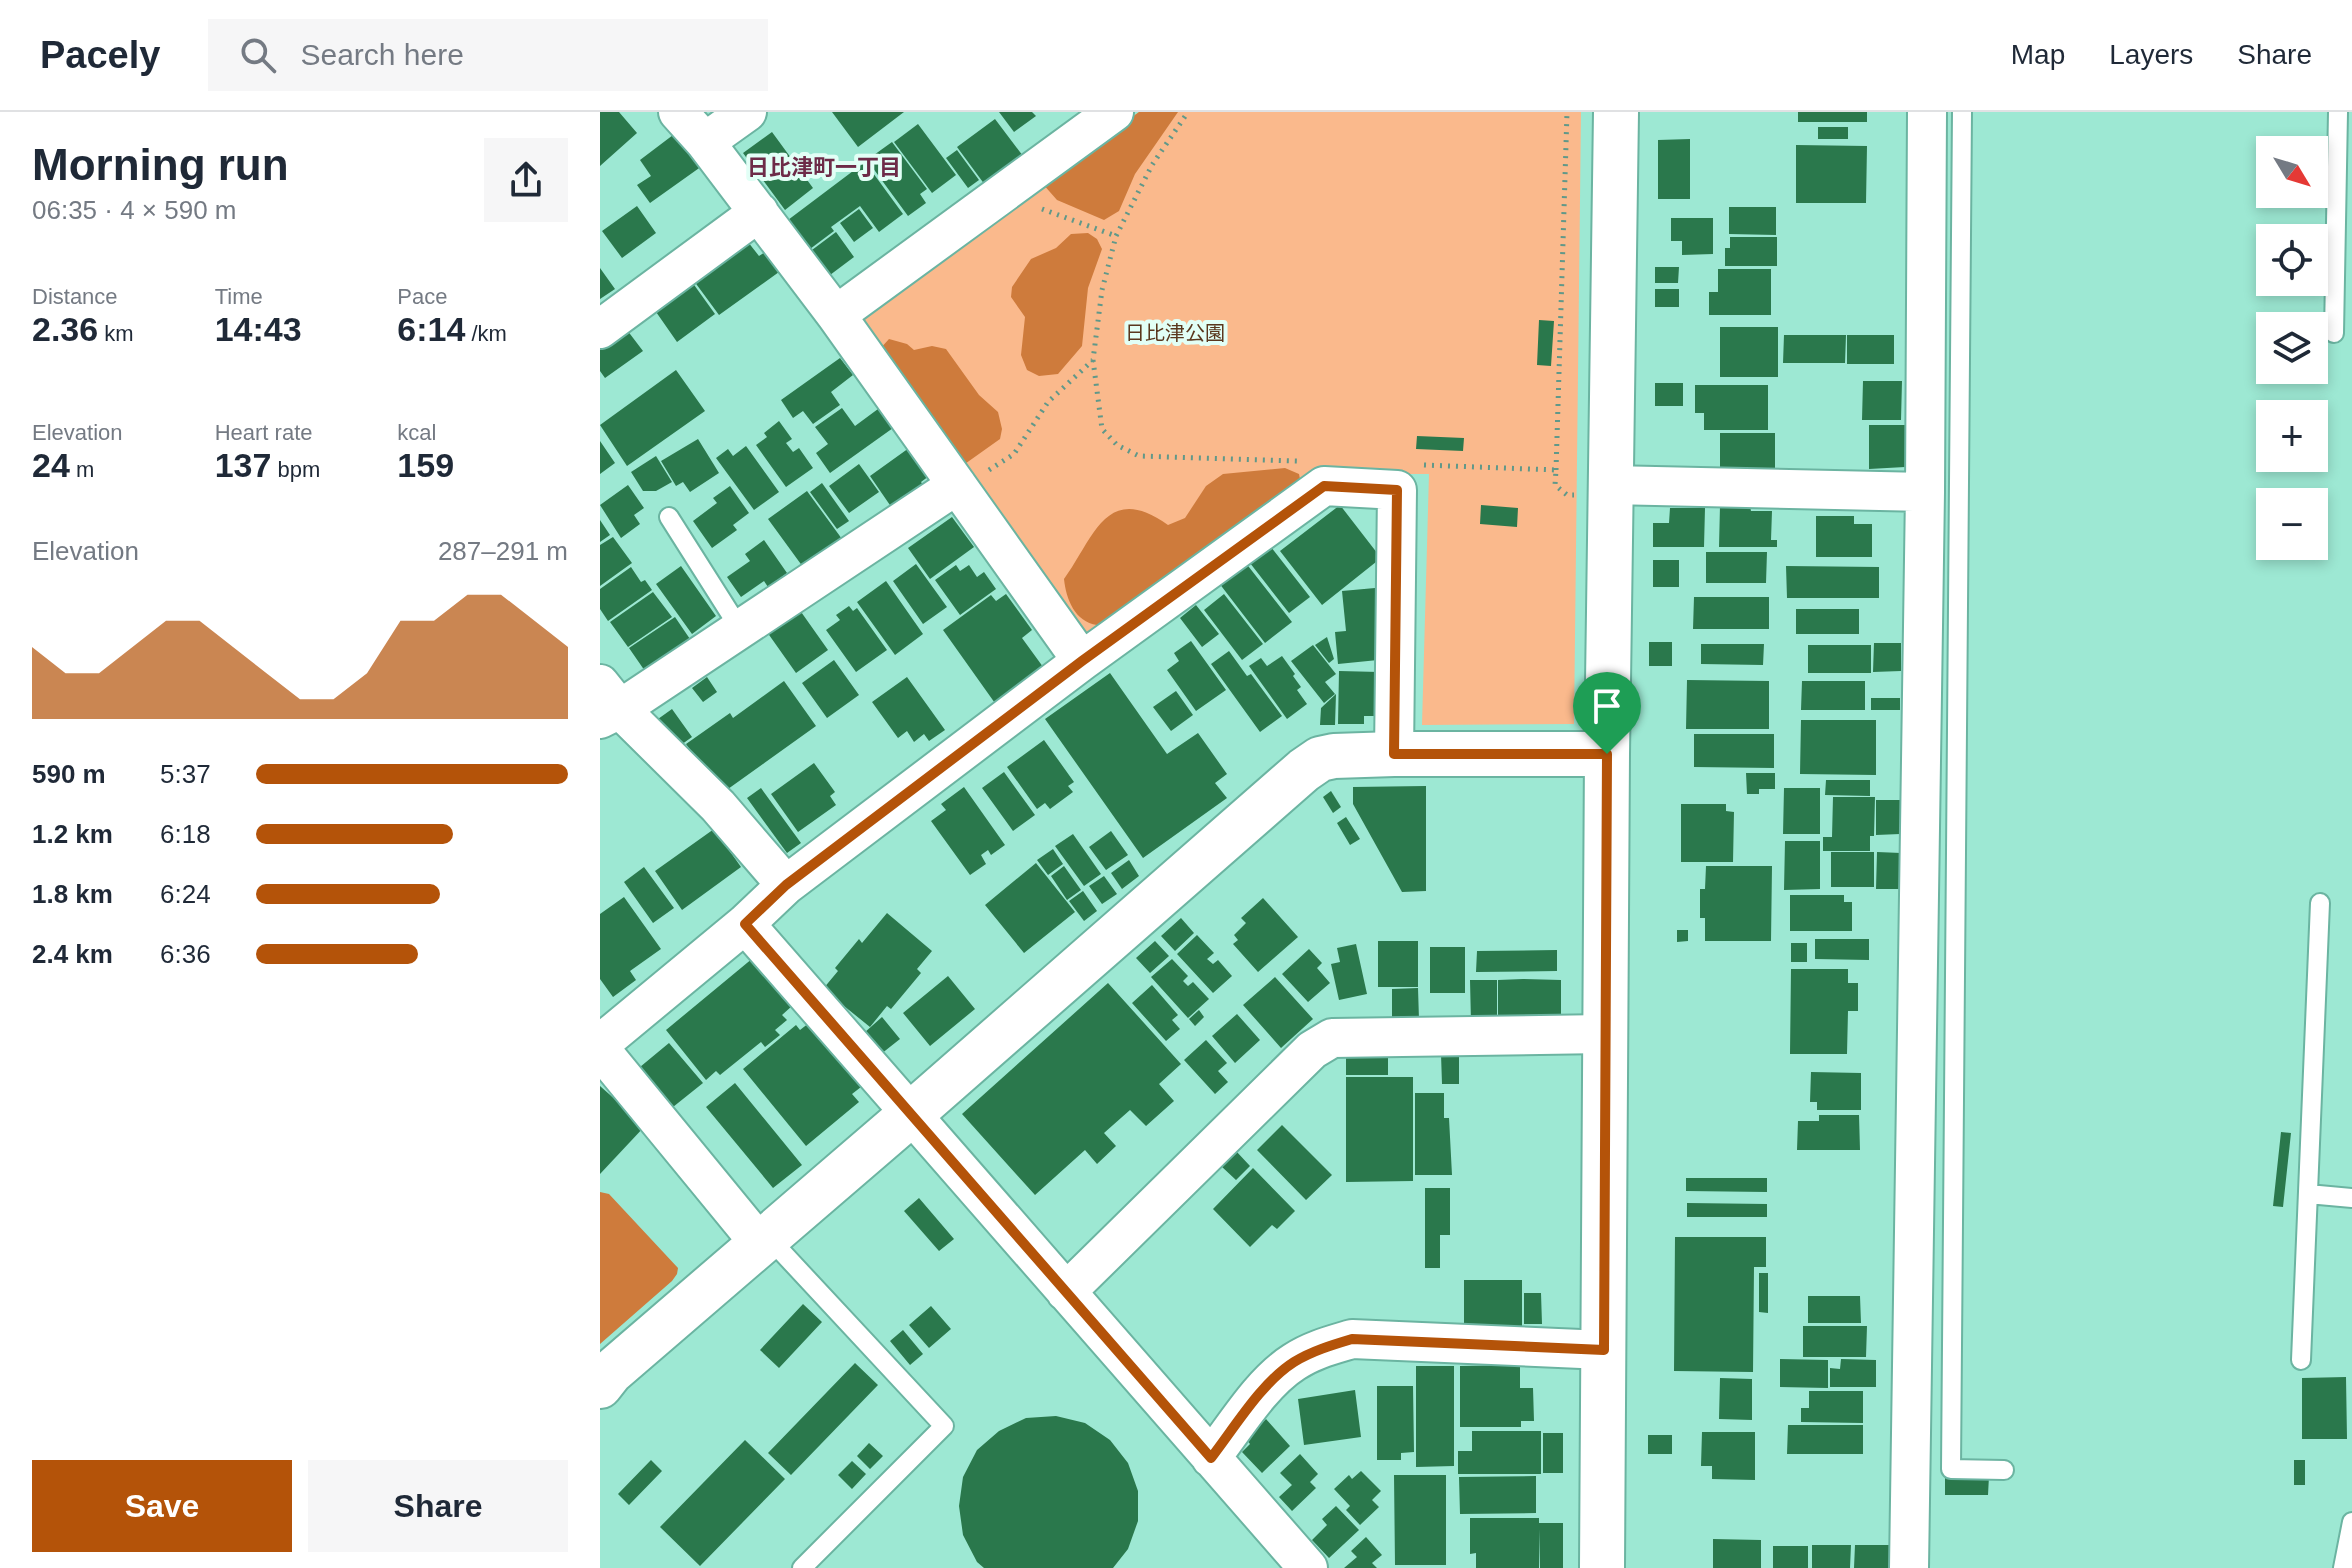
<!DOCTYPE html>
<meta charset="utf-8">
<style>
body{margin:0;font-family:Helvetica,"Noto Sans JP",sans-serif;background:#f6f6f7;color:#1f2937;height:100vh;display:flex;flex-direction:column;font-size:30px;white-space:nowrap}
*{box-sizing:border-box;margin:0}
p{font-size:26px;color:#747a83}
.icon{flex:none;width:44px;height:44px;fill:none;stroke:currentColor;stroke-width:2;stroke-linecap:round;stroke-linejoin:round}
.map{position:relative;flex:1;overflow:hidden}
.details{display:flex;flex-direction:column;background:#fff;width:600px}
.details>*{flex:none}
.needle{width:52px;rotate:128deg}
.buttons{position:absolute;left:1656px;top:24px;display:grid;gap:16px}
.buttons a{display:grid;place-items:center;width:72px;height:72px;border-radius:0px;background:#fff;box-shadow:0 4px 12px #0003;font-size:40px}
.pin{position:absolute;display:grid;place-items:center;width:68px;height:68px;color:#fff;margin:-82px -34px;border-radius:50% 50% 50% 0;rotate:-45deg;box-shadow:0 0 8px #0007}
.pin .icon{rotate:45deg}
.round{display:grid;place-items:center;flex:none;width:84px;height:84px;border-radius:0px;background:#f6f6f7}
.summary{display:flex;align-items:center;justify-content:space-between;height:136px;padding:0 32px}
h1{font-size:44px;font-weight:700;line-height:60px}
.metrics{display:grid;grid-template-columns:repeat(3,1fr);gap:12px;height:136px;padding:8px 32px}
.metrics div{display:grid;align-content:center}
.metrics b{font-size:34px;font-weight:700}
.metrics small{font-size:22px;font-weight:400}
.metrics p{font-size:22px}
.chart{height:224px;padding:16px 32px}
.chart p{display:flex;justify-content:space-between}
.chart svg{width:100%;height:144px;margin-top:8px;fill:#b45309;opacity:.7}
.cta{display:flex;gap:16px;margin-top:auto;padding:16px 32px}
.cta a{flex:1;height:92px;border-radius:0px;background:#b45309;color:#fff;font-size:32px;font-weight:700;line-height:92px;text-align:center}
.cta a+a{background:#f6f6f7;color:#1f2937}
ul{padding:0 32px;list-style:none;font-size:26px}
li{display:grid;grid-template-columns:128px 96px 1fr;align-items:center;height:60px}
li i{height:20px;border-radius:10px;background:#b45309}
header{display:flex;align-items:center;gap:48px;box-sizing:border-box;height:112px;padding:0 40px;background:#fff;border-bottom:2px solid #e0e1e3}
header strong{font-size:38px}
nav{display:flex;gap:44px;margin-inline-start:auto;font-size:28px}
.search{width:560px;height:72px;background:#f6f6f7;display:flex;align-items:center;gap:20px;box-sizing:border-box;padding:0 28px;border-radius:0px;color:#747a83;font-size:30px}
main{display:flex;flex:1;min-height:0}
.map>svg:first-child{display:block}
.green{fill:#fab98c}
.forest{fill:#ce7b3c}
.building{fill:#2a784c}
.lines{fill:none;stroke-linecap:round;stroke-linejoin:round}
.service-casing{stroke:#6bb4a1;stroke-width:22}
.minor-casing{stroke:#6bb4a1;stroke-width:42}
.tertiary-casing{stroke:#6bb4a1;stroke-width:48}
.path{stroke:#609889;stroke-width:5;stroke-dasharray:2 6;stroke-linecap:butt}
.service{stroke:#fff;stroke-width:18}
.minor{stroke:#fff;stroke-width:38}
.tertiary{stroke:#fff;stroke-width:44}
.route-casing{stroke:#fff;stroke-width:16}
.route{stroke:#b45309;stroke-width:10}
.labels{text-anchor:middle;stroke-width:8;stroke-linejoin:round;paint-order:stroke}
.park-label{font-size:20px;fill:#5a371d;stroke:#e2fff6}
.neighbourhood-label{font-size:22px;font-weight:bold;fill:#6d2b48;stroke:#e2fff6}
</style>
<header>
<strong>Pacely</strong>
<div class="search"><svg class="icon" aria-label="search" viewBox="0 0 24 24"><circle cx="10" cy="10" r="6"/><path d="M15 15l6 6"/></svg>Search here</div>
<nav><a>Map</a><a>Layers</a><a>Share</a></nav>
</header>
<main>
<section class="details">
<div class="summary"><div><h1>Morning run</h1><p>06:35 · 4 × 590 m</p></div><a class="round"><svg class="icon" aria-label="share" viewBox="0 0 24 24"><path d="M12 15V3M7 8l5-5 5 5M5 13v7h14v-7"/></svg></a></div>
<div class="metrics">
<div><p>Distance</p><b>2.36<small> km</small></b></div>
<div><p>Time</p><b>14:43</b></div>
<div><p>Pace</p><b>6:14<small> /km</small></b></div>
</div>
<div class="metrics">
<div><p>Elevation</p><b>24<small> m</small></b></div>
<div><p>Heart rate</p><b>137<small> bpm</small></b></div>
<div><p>kcal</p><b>159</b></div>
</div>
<div class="chart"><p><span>Elevation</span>287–291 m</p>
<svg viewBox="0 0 160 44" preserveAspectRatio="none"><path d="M0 44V22L10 30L20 30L30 22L40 14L50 14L60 22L70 30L80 38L90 38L100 30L110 14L120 14L130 6L140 6L150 14L160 22V44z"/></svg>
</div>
<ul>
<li><b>590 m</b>5:37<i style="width:100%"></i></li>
<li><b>1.2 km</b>6:18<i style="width:63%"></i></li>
<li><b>1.8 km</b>6:24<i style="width:59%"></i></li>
<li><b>2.4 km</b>6:36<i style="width:52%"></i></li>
</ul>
<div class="cta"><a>Save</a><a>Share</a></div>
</section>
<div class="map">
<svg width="1752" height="1456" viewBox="0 0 1752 1456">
<rect width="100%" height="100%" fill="#9de8d3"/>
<!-- green -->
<path class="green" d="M539,0H981L974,612L822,613L829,362H718L489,528L261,215L263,202Z"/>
<!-- forest -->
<path class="forest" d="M539,0H578L535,62L519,99L504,108L457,88L442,71Z
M488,121L497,127L502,137L488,176L482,234L458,262L439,264L427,258L421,243L425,205L411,185L412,175L431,147L456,136L471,122Z
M289,227L307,232L314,238L332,234L346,237L379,283L398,300L402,317L400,327L362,354L278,239Z
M685,356L699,362L700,367L695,374L497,513C475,510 466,487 464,467C494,426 506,369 568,413L585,406L606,374L623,362Z
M0,1080L9,1082L78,1156L77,1162L72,1169L0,1232Z"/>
<!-- building -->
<path class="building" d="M0,0H19L37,21L0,54Z
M232,0H304L258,35Z
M399,0H432L436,4L414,20Z
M1198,0H1267V10H1198Z
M395,7L423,44L385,73L357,35Z
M318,12L356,63L332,81L294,30Z
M1218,15H1248V27H1218Z
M77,20L102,54L50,91L37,73L51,64L40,48Z
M172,20L213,76L185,98L143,41Z
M1090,27V87H1058V28Z
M292,30L327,77L320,82L326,91L308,104L267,48Z
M1196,33L1267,34L1266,91H1196Z
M357,38L379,68L368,76L346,46Z
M265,50L303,102L279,120L260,94L231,115L234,119L210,137L188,108Z
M37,94L56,121L22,146L2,119Z
M1129,95H1176V123L1129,122Z
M259,97L273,116L254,130L240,111Z
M1071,106H1113V142L1082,143V129H1071Z
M236,120L254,145L230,163L212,138Z
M1130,125H1177V154H1125V136H1130Z
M148,130L159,144L165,140L179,160L119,203L94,169Z
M1055,155H1079L1078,171H1055Z
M0,156L15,177L0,187Z
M1118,157H1171V203H1109V180H1118Z
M92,170L115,202L77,230L54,197Z
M1055,177H1079V195H1055Z
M939,208L954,209L951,254L937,253Z
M1120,215H1178V265H1120Z
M27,218L43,239L5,266L0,259V238Z
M1184,223H1246L1245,251H1183Z
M1247,223H1294V252H1247Z
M240,246L253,263L231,280L240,293L213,312L203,299L193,306L181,288Z
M76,258L105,299L27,354L0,313Z
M1263,269H1302L1301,308H1262Z
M1055,271H1083V294H1055Z
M1095,273H1168V318H1104V301H1095Z
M242,296L255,314L278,297L293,316L230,361L216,341L228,332L215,315Z
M179,309L192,327L186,331L193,340L199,336L213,356L186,375L156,333L167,325L164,321Z
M1269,313H1306L1305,355L1269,357Z
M1120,321H1175V362L1120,358Z
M817,324L864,326L863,339L816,337Z
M98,327L119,361L90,380L83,370L76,374L61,349Z
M0,329L15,351L0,362Z
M146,334L179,380L154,398L116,346L128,337L133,344Z
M309,336L329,364L321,370L325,376L294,399L270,364Z
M56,344L72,370L56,379H43L31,360Z
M259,352L279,380L249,401L229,374Z
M222,371L249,409L237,417L210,380Z
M28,373L44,396L34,403L40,412L21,426L0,393Z
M130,374L149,401L133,413L137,418L112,436L93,409L117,391L113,386Z
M207,379L242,427L203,455L168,407Z
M740,393L781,446L722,493L680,439Z
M881,393L918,396L917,415L880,412Z
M1120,394H1150L1151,399H1172L1171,428H1177V435H1119Z
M1070,396H1105L1104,435H1053V411H1069Z
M1216,404H1254V412H1272V445H1216Z
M352,405L374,435L330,467L308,436Z
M0,408L10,423L0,430Z
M13,425L32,451L0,474V433Z
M164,428L187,461L168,475L164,469L141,485L127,465L150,449L145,442Z
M671,435L710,485L689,501L650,451Z
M1106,440H1167L1166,471H1106Z
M1053,448H1079V475H1053Z
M645,450L692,510L665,531L619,471Z
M316,452L347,495L323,512L293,469Z
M356,453L360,459L369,453L377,465L384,460L396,477L360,503L335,468Z
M81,454L116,504L92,522L56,472Z
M1186,454L1279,455V486H1187Z
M31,455L41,470L45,468L52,478L8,509L0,497V477Z
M286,469L323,522L295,543L257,490Z
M775,476L781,527L778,548L738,552L735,520L746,519L742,479Z
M53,480L72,505L28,535L10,510Z
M406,482L432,518L422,526L446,559L397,594L343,518L391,483L396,489Z
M624,482L663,532L642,548L604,498Z
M1094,485H1169V517H1093Z
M596,493L619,522L602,535L580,506Z
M249,494L253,499L257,496L287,538L256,560L226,518L240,508L236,503Z
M199,497L228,538L196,561L167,520Z
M1196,497H1259V522H1196Z
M75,505L92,530L47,562L29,536Z
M727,525L734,547L729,551L715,533Z
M591,529L626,578L596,599L567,558L579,549L574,541Z
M1049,530H1072V554H1049Z
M1274,531H1301V559L1273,560Z
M1101,532H1164L1163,553L1101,552Z
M713,533L736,562L725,570L735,582L724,591L691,549Z
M1208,533H1271V561H1208Z
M629,539L647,564L651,562L682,604L660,620L611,552Z
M682,544L695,562L693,564L701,575L697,578L707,592L687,607L649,554L661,546L667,554Z
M234,548L259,583L227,606L202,571Z
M739,559L779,560L777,604H764V612H738Z
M510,561L567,642L598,621L627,662L615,671L627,686L543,746L445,607Z
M107,565L117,580L103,590L92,576Z
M307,565L345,618L329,629L324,622L314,630L307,619L298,626L272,590Z
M1087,568L1169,569V617H1086Z
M184,569L216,614L121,682L86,632L130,601L133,606Z
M1202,569H1265V598H1201Z
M576,579L593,603L571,619L553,595Z
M736,582L735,613H720L721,596Z
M1271,586H1300V598H1271Z
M72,597L92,625L78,635L58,607Z
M1201,608H1276V663L1200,662Z
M1094,622H1174V656L1094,655Z
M444,628L474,670L468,674L473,680L450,697L445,691L437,697L407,655Z
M214,651L235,680L230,684L236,693L198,720L171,682Z
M404,660L435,703L413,719L382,676Z
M1146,661H1175V677H1159V682H1147Z
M1226,668H1270V684L1225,683Z
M826,674V779L802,780L753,692V675Z
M364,675L405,733L391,743L388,738L381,743L386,752L370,763L331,709L346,698L341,692Z
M161,676L201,731L187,741L147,686Z
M1184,676H1220V722H1183Z
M731,679L741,695L733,701L723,685Z
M1233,685H1275L1274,724H1270V739H1223V725H1232Z
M1276,688H1300V722L1276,723Z
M1081,692H1126V699L1134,700L1133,750H1081Z
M746,705L760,727L750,733L737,711Z
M114,717L141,755L82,798L55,759Z
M511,719L528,743L506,758L489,735Z
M473,722L501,762L484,774L455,734Z
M1185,729H1220V777L1184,778Z
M453,737L463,752L448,763L437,748Z
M1231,740H1274V775H1231Z
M1277,740L1301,741V777H1276Z
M529,748L539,764L522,777L511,761Z
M436,751L475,800L424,841L385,793Z
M464,754L481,778L467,788L451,764Z
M1106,754H1172L1171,829H1105V806H1100V777H1105Z
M44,755L74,796L53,811L24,770Z
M504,764L517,782L502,792L489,774Z
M483,779L497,799L484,809L469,789Z
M1190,783H1244V790H1252V819H1190Z
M24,785L61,837L30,859L36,868L13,885L0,867V802Z
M663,786L698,825L658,860L633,832L638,828L634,823L646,811L641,806Z
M287,801L332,839L317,857L321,861L291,897L287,894L270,915L223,877L238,859L235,856L259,827L262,831Z
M581,806L594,821L575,839L561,824Z
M1077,818H1088V829L1077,830Z
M597,823L614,841L607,847L613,852L618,848L632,864L613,881L577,842Z
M1215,827H1269V848L1215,847Z
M555,829L569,844L550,861L536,846Z
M778,829H818V875H778Z
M1191,831H1207V850H1191Z
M756,832L767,882L739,888L731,852L740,850L737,836Z
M830,835H865V881H830Z
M709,837L722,851L717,856L730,871L708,890L682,862Z
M957,838V859L876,860L877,839Z
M153,846L192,894L182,903L187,908L175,918L180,923L165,935L161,930L120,963L116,959L106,968L66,918Z
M572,847L588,864L583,869L588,874L593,870L609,887L588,906L551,865Z
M1191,857H1248V871H1258V899H1248L1247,942H1190Z
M348,864L375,897L330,934L303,901Z
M675,865L713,907L681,936L643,893Z
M923,867L961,868V909L898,910V868Z
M870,868H897V909L871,910Z
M508,871L581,952L559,972L574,989L546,1014L530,998L504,1021L516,1034L497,1052L485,1038L435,1083L362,1002Z
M552,873L578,903L572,908L580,917L566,929L532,891Z
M818,876L819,908L792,909V877Z
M599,898L604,905L595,914L589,907Z
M637,902L660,928L635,951L612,924Z
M282,905L300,927L281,942L264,921Z
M209,911L261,975L252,982L259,990L206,1034L143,957L196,913L200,918Z
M606,928L627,951L618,959L628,970L615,982L584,948Z
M69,931L103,971L73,995L40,955Z
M746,941H788V963H746Z
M841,942H859V972H842Z
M1211,960L1261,961V998H1217V990H1210Z
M746,965H813V1069L746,1070Z
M135,971L202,1053L173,1076L106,995Z
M0,974L45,1014L0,1062Z
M815,981H844V1006H849L852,1063H815Z
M1219,1003H1259L1260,1038H1197L1198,1009H1219Z
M682,1013L732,1063L706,1088L657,1038Z
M1681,1020L1691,1021L1683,1095L1673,1094Z
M636,1039L650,1054L636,1068L621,1054Z
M653,1056L695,1099L677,1117L672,1113L650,1135L613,1097Z
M1086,1066H1167V1080L1086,1079Z
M825,1076H850V1123H840V1156H825Z
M319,1086L354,1127L339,1139L304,1099Z
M1087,1091L1167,1092V1105H1087Z
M1075,1125H1166V1155H1154L1153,1260L1074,1259Z
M1159,1161H1168V1201L1159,1200Z
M864,1168H922V1217H864Z
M924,1181H941L942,1212H924Z
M1208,1184H1260L1261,1211H1208Z
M203,1192L222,1210L179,1256L160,1238Z
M331,1194L351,1217L329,1236L309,1213Z
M1203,1214H1267L1266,1245H1203Z
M303,1218L323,1242L310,1253L290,1229Z
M1180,1247L1228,1248V1276L1180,1275Z
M1241,1247L1276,1248V1275H1230V1256L1240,1257Z
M255,1251L278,1273L191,1363L168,1341Z
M920,1253V1276H933L934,1309H921V1315H860V1254Z
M816,1254H854V1354L816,1355Z
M1746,1265L1747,1327H1702V1266Z
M1120,1266L1152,1267V1308L1119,1307Z
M777,1274H813L814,1340L801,1341V1348H777Z
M755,1278L761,1325L704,1333L698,1287Z
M1209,1279H1263V1311L1201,1310V1296H1209Z
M456,1304L485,1311L510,1328L528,1351L538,1379V1409L528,1437L513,1456H384L377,1450L363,1423L359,1394L363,1365L377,1338L399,1319L426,1306Z
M666,1307L690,1334L662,1361L642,1340L650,1332L646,1327Z
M1188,1313H1263V1342H1187Z
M872,1319H941V1362H858V1339H872Z
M1102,1320H1155V1368L1112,1367V1354H1101Z
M943,1321H963V1361H943Z
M1048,1323H1072V1342H1048Z
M145,1328L185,1367L100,1454L60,1415Z
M269,1331L283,1344L270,1357L257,1344Z
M700,1342L718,1362L710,1370L716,1376L692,1399L679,1385L692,1373L680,1361Z
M51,1348L62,1359L29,1393L18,1382Z
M1694,1348H1705V1373H1694Z
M252,1349L266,1362L252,1377L238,1363Z
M761,1359L781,1379L772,1388L779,1395L760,1413L746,1398L750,1394L734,1377L749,1363L752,1367Z
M794,1363H846V1453H795Z
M936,1364V1401L860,1402L859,1365Z
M1345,1364H1389L1388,1383H1345Z
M736,1394L759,1418L729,1446L712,1428L727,1413L722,1407Z
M870,1406H939V1411H963V1456H940V1417L939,1456H876V1441L870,1442Z
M766,1425L782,1443L772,1451L777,1456H744L757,1445L751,1439Z
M1113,1427L1161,1428V1456H1113Z
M1212,1433H1251L1250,1456H1212Z
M1255,1433H1296V1456H1254Z
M1173,1434H1208V1456H1173Z"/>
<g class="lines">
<defs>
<path id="service" d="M1362,0L1351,1357L1404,1358
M1734,221L1738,0
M69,405L140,517
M1708,1082L1752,1086
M168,1125L344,1314L202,1456
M1701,1248L1720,791
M1743,1456L1752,1410"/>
<path id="minor" d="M78,0L105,30L236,203L482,549
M105,30L147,0
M236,203L514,0
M0,217L159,100
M1010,373L1325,380
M0,572L20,597L118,694L186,773
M0,607L20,597L357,373
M145,812L708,1456
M0,932L145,812L186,773L482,549L724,374L797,378L794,642
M0,937L160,1132
M466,1180L712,938L732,926L1005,922
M611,1346C635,1315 661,1271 694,1250C712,1238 732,1233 752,1227L1004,1238
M1309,1456L1325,380L1327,0"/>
<path id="tertiary" d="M0,1274L11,1260L311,1002L704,658L720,647L734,644L794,642H1007
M1002,1456L1007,642L1016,0"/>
</defs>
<!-- service casing -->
<use href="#service" class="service-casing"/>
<!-- minor casing -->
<use href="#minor" class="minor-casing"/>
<!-- tertiary casing -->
<use href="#tertiary" class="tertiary-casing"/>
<!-- path -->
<path class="path" d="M442,97L516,124
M493,248L502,317L517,333L539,344L698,349
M824,353L956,358L955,373L967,383H974
M389,358L414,342L448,290L493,248L502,178L516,124L552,53L588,0
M956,358L967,0"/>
<!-- service -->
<use href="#service" class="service"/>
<!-- minor -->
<use href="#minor" class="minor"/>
<!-- tertiary -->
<use href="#tertiary" class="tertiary"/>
</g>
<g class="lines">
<defs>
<path id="route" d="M724,374L797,378L794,642H1007L1004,1238L752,1227C732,1233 712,1239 694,1250C661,1271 635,1315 611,1346L145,812L186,773L482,549Z"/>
</defs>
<!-- route casing -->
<use href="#route" class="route-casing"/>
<!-- route -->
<use href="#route" class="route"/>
</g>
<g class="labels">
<!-- park labels -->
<g class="park-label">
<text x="575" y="228">日比津公園</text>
</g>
<!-- neighbourhood labels -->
<g class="neighbourhood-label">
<text x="224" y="63">日比津町一丁目</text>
</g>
</g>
</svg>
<div class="buttons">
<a><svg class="needle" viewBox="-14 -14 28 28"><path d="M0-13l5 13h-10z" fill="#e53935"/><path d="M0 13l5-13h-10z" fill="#747a83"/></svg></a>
<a><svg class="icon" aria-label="locate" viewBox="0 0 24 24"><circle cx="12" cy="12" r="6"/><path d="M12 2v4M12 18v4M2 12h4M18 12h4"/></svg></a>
<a><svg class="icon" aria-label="layers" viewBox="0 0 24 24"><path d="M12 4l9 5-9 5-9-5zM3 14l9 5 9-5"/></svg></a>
<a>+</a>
<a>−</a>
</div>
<div class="pin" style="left:1007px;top:642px;background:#1e9e55"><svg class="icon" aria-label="arrive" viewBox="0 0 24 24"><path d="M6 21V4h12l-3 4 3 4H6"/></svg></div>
</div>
</main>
